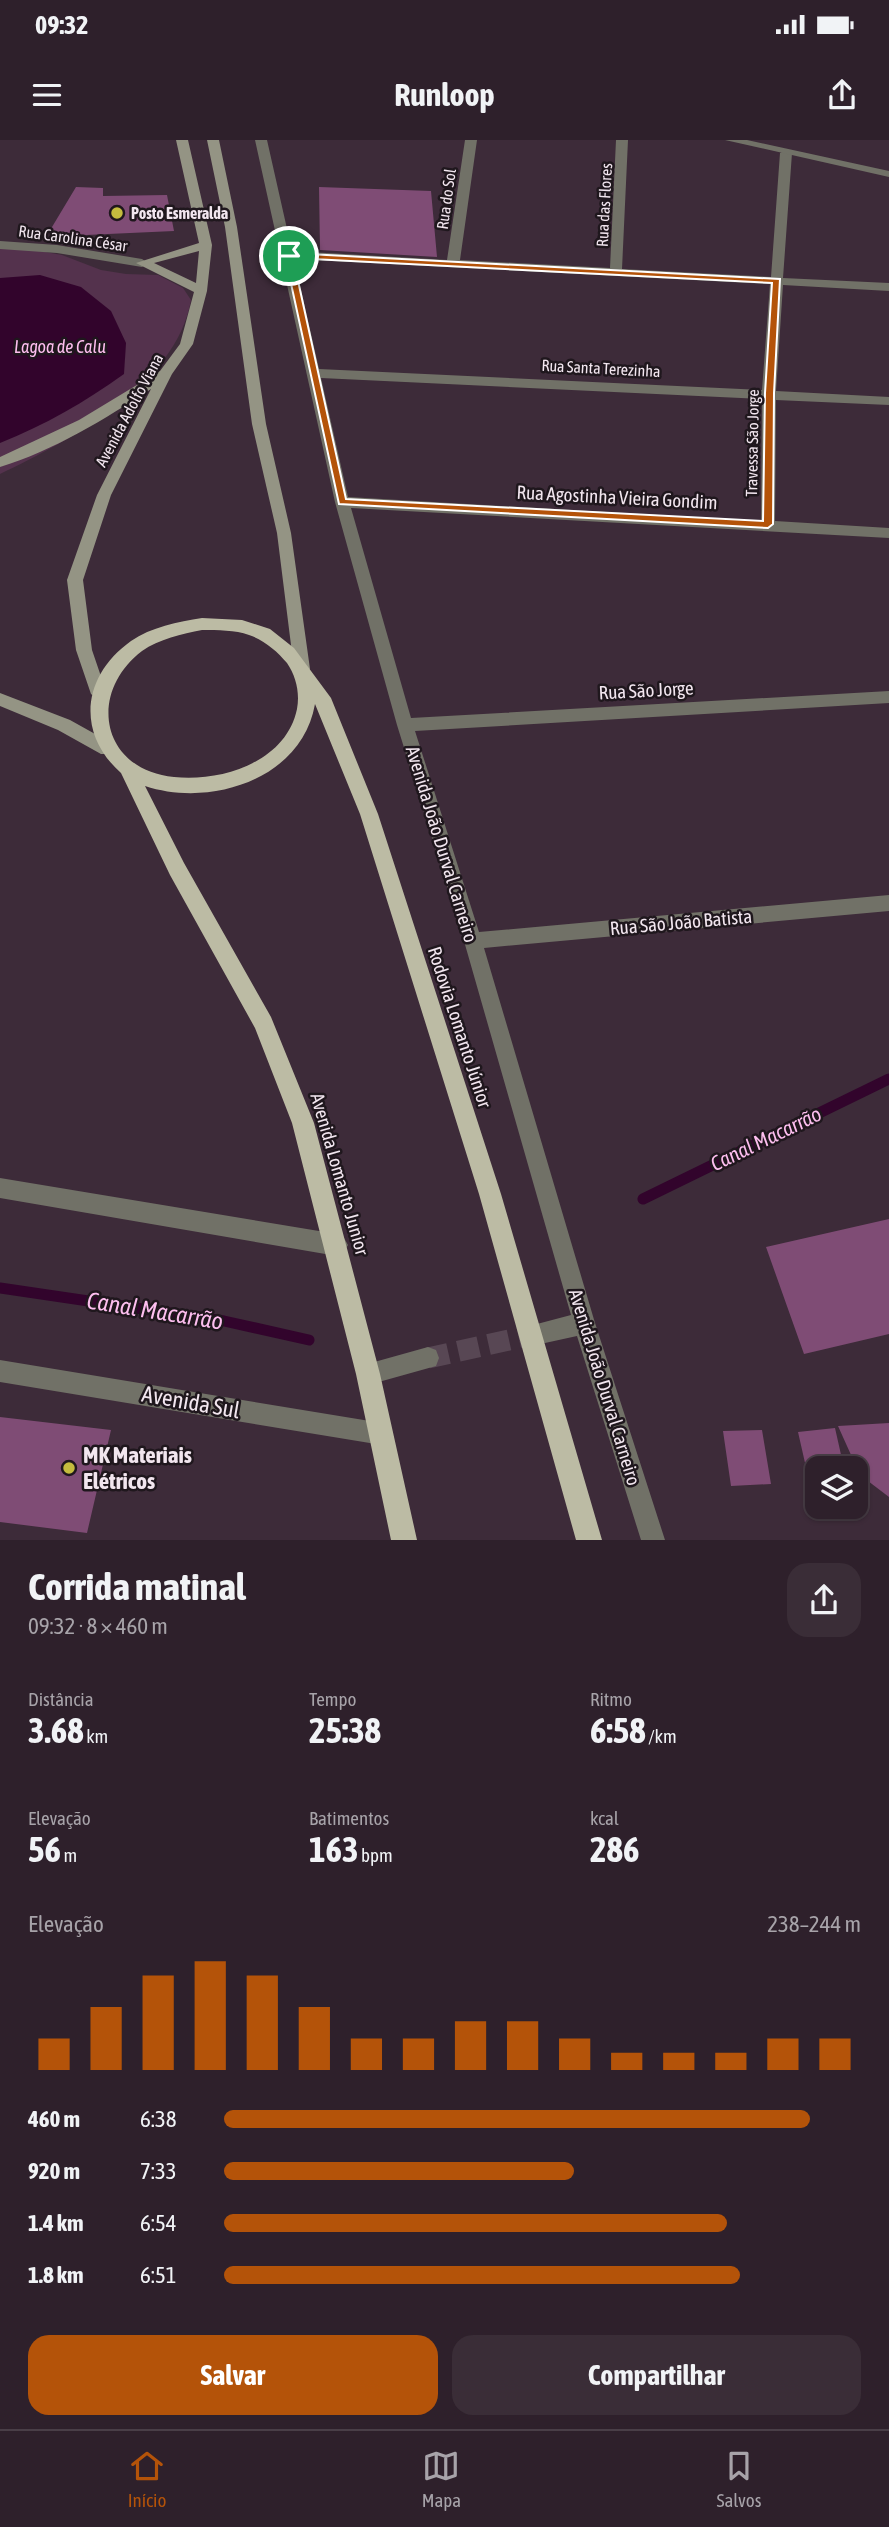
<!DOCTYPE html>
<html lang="pt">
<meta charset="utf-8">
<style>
body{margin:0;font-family:"Asap Condensed",sans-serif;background:#3a2d37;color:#f1f3f6;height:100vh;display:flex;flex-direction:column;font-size:26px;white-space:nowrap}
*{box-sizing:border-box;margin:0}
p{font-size:23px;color:#a7a3a9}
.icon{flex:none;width:38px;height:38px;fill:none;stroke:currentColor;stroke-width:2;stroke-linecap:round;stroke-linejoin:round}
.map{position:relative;height:1400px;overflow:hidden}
.details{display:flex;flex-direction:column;background:#2e202b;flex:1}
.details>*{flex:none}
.buttons{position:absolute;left:805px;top:1316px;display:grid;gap:14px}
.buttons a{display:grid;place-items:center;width:63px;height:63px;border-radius:14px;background:#2e202b;box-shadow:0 2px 5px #0004,0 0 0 2px #493e47;font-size:35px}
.pin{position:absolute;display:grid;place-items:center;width:60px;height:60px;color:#fff;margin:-30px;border:4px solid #fff;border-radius:50%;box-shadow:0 2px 7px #0007}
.round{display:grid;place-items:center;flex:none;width:74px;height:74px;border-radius:21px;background:#3a2d37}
.summary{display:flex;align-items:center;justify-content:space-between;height:119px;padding:0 28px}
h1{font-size:38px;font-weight:700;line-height:52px}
.figures{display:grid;grid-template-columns:repeat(3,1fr);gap:10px;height:119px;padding:7px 28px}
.figures div{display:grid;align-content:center}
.figures b{font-size:35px;font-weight:700}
.figures small{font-size:19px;font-weight:400}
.figures p{font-size:19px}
.chart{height:196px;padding:14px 28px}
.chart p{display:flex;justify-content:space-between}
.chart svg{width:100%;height:126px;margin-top:7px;stroke:#b45309;stroke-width:6}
.primary-button{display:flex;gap:14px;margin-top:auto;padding:14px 28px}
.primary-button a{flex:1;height:80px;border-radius:21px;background:#b45309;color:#fff;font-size:28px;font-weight:700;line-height:80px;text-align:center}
.primary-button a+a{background:#3a2d37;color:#f1f3f6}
ul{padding:0 28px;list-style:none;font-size:23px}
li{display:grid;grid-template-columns:112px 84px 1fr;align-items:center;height:52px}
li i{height:18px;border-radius:9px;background:#b45309}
.status{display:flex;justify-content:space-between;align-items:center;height:49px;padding:0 35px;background:#2e202b;direction:ltr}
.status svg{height:19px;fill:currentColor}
header{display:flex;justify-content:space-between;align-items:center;height:91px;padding:0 28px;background:#2e202b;font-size:32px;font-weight:700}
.tab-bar{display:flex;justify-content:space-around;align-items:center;height:98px;border-top:2px solid #493e47;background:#2e202b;font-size:19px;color:#a7a3a9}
.tab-bar a{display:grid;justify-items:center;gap:4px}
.tab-bar .current{color:#b45309}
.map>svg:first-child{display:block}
.green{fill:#54324d}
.water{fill:#32042c}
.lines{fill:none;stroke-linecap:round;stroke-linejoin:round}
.stream{stroke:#32042c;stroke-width:11}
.building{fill:#7f4c75}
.minor-tunnel{stroke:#584754;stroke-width:21;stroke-dasharray:21 10;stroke-linecap:butt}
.minor{fill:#717167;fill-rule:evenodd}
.tertiary{fill:#717167;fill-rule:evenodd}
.secondary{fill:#949484;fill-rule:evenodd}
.trunk{fill:#bcbba4;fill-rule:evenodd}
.route{fill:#b45309;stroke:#fff;stroke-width:2;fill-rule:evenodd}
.poi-dot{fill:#c4bc3e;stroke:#1f171d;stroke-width:2.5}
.labels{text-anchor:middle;stroke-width:5;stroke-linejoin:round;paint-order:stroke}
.far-street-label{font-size:16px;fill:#f2e6ef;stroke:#1f171d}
.far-poi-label{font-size:16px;font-weight:bold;fill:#f2e6ef;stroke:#1f171d;text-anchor:start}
.far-water-label{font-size:18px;font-style:italic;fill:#fdbeef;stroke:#1f171d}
.street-label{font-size:19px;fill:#f2e6ef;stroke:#1f171d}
.water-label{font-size:21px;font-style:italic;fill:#fdbeef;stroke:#1f171d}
.near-street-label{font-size:23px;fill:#f2e6ef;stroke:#1f171d}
.near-poi-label{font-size:23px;font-weight:bold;fill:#f2e6ef;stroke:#1f171d;text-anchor:start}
.near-water-label{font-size:24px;font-style:italic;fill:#fdbeef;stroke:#1f171d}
</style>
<div class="status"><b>09:32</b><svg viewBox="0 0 49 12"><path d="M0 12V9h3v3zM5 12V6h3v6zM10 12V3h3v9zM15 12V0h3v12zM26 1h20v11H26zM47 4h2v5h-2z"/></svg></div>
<header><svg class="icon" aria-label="menu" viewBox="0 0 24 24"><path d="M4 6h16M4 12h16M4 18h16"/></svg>Runloop<svg class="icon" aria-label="share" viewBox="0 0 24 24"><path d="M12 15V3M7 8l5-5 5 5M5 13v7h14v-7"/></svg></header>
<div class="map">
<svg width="889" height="1400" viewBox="0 0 889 1400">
<rect width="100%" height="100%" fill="#3d2b39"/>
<!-- green -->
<path class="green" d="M0,108L28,109L62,115L101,130L126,134L158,135L183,148L191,160C176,245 71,300 0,334Z"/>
<!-- water -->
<path class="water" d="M40,135L81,147L111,171L126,203L124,234C85,262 45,285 0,303V138Z"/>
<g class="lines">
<!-- stream -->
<path class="stream" d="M643,1059L889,939
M0,1148L224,1181L309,1200"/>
</g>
<!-- building -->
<path class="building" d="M76,47L103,48V56L167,55L174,91L86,95L49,92Z
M319,47L431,51L437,117L320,110Z
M889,1079V1194L804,1214L766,1107Z
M0,1277L111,1290L87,1393L0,1382Z
M889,1283V1357L868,1341L856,1326L838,1286Z
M835,1288L844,1328H817V1367H853L855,1377L818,1380L798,1292Z
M762,1290L771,1344L731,1346L723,1291Z"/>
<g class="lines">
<!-- minor-tunnel -->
<path class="minor-tunnel" d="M428,1218L540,1193"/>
<!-- minor -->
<path class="minor" d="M255,0H267L292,111L447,120L465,0H477L460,120L610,128L616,0H628L622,129L771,137L780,13L786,10L792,13L783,138L889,143V151L783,145L776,251L889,257V265L776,260L775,381L889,388V398L351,368L411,578L889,551V563L415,591L479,792L889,755V771L484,808L595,1183L665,1400H641L577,1196L545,1203L537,1200L534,1192L537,1184L571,1175L464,801L397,585L335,362ZM294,119L770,144L762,250L319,229ZM321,238L762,259L761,381L348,357Z
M0,101L57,105L142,119L148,123L142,127L57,113L0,109Z
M0,1038L337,1094L344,1098L348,1105L344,1112L337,1116L0,1058Z
M428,1207L436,1210L439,1218L436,1226L368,1245L360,1242L357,1234L360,1226Z
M0,1220L382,1283L390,1286L393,1294L390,1302L382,1305L0,1242Z"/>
<!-- tertiary -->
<path class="tertiary" d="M725,0H747L889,31V37Z"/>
<!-- secondary -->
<path class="secondary" d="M176,0H188L212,105L207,151L193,204L172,234L111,355L83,440L92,510L107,554L99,560L91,554L76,510L67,440L97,355L151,249C105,279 53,311 0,327V317L79,280L160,231L180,204L194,152L136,123L199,103ZM199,111L196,143L154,123Z
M207,0H219L237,87L266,284L291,393L310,529L302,535L294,529L277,393L252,284L225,87Z
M0,553L70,580L113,604L115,609L113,614H101L58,590L0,566Z"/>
<!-- trunk -->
<path class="trunk" d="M202,478L242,480L270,489L294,508L331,558L378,674L501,1054L602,1400H576L479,1054L360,674L315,564C302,639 211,668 145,646L184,723L271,877L314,983L380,1234L417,1400H391L356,1234L292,983L255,888L170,735L121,633C76,593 82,536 131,501C151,487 178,482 202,478ZM202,490C218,490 235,490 249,495C264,500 277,511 287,523C296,536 300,553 297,569C286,622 222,642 174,637C101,630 87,553 142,511C159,499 182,494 202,490Z"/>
</g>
<!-- route -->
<path class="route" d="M289,113L780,139L774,253L773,384L768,388L339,364L285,116ZM293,118L772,143L765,253L763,381L346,359Z"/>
<!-- markers -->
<g class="poi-dot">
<circle cx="117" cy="73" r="7"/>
<circle cx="69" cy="1328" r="7"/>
</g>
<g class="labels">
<!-- far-street labels -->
<g class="far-street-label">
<text transform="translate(446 59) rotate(-82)" y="6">Rua do Sol</text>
<text transform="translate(604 65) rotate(-87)" y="6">Rua das Flores</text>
<text transform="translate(73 98) rotate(8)" y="6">Rua Carolina César</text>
<text transform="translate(601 228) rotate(3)" y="6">Rua Santa Terezinha</text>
<text transform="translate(129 270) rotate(-62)" y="6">Avenida Adolfo Viana</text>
<text transform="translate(752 303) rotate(-89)" y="6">Travessa São Jorge</text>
</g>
<!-- far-poi labels -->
<g class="far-poi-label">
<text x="131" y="79">Posto Esmeralda</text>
</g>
<!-- far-water labels -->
<g class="far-water-label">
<text x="60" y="213">Lagoa de Calu</text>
</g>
<!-- street labels -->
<g class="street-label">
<text transform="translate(617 357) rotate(3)" y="7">Rua Agostinha Vieira Gondim</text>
<text transform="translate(646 550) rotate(-3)" y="7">Rua São Jorge</text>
<text transform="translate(442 704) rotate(73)" y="7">Avenida João Durval Carneiro</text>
<text transform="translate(681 782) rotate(-5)" y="7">Rua São João Batista</text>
<text transform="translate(460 887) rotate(72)" y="7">Rodovia Lomanto Júnior</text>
<text transform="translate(340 1034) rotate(74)" y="7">Avenida Lomanto Junior</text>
<text transform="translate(605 1247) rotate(73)" y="7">Avenida João Durval Carneiro</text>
</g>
<!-- water labels -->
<g class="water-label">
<text transform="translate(766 999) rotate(-26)" y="7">Canal Macarrão</text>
</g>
<!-- near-street labels -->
<g class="near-street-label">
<text transform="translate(191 1262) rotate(10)" y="8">Avenida Sul</text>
</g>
<!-- near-poi labels -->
<g class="near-poi-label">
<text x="83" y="1323">MK Materiais<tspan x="83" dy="26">Elétricos</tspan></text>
</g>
<!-- near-water labels -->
<g class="near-water-label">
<text transform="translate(155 1171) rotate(9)" y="8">Canal Macarrão</text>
</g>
</g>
</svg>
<div class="buttons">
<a><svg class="icon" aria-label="layers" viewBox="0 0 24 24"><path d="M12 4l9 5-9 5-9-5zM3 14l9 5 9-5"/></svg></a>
</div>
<div class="pin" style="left:289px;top:116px;background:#1e9e55"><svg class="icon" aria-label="arrive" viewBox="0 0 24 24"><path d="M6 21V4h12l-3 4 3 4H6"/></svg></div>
</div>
<section class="details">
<div class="summary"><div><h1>Corrida matinal</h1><p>09:32 · 8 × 460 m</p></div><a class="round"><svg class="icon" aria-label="share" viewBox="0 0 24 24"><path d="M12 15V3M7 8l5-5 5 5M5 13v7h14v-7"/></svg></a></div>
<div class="figures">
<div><p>Distância</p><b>3.68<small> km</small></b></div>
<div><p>Tempo</p><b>25:38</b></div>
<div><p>Ritmo</p><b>6:58<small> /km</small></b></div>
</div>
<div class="figures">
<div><p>Elevação</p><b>56<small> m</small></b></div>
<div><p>Batimentos</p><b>163<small> bpm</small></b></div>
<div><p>kcal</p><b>286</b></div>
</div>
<div class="chart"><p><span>Elevação</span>238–244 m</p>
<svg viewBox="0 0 160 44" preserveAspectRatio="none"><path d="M5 44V33M15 44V22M25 44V11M35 44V6M45 44V11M55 44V22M65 44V33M75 44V33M85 44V27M95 44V27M105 44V33M115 44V38M125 44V38M135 44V38M145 44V33M155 44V33"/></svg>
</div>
<ul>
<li><b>460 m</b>6:38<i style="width:92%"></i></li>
<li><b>920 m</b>7:33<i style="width:55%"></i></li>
<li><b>1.4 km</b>6:54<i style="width:79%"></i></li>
<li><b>1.8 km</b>6:51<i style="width:81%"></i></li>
</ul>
<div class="primary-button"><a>Salvar</a><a>Compartilhar</a></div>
</section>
<nav class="tab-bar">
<a class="current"><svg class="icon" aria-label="home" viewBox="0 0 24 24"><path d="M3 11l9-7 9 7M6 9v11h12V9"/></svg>Início</a>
<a><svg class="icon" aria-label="map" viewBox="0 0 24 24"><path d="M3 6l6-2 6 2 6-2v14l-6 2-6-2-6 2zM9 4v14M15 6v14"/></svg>Mapa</a>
<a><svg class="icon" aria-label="saved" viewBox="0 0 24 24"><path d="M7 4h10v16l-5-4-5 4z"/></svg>Salvos</a>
</nav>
